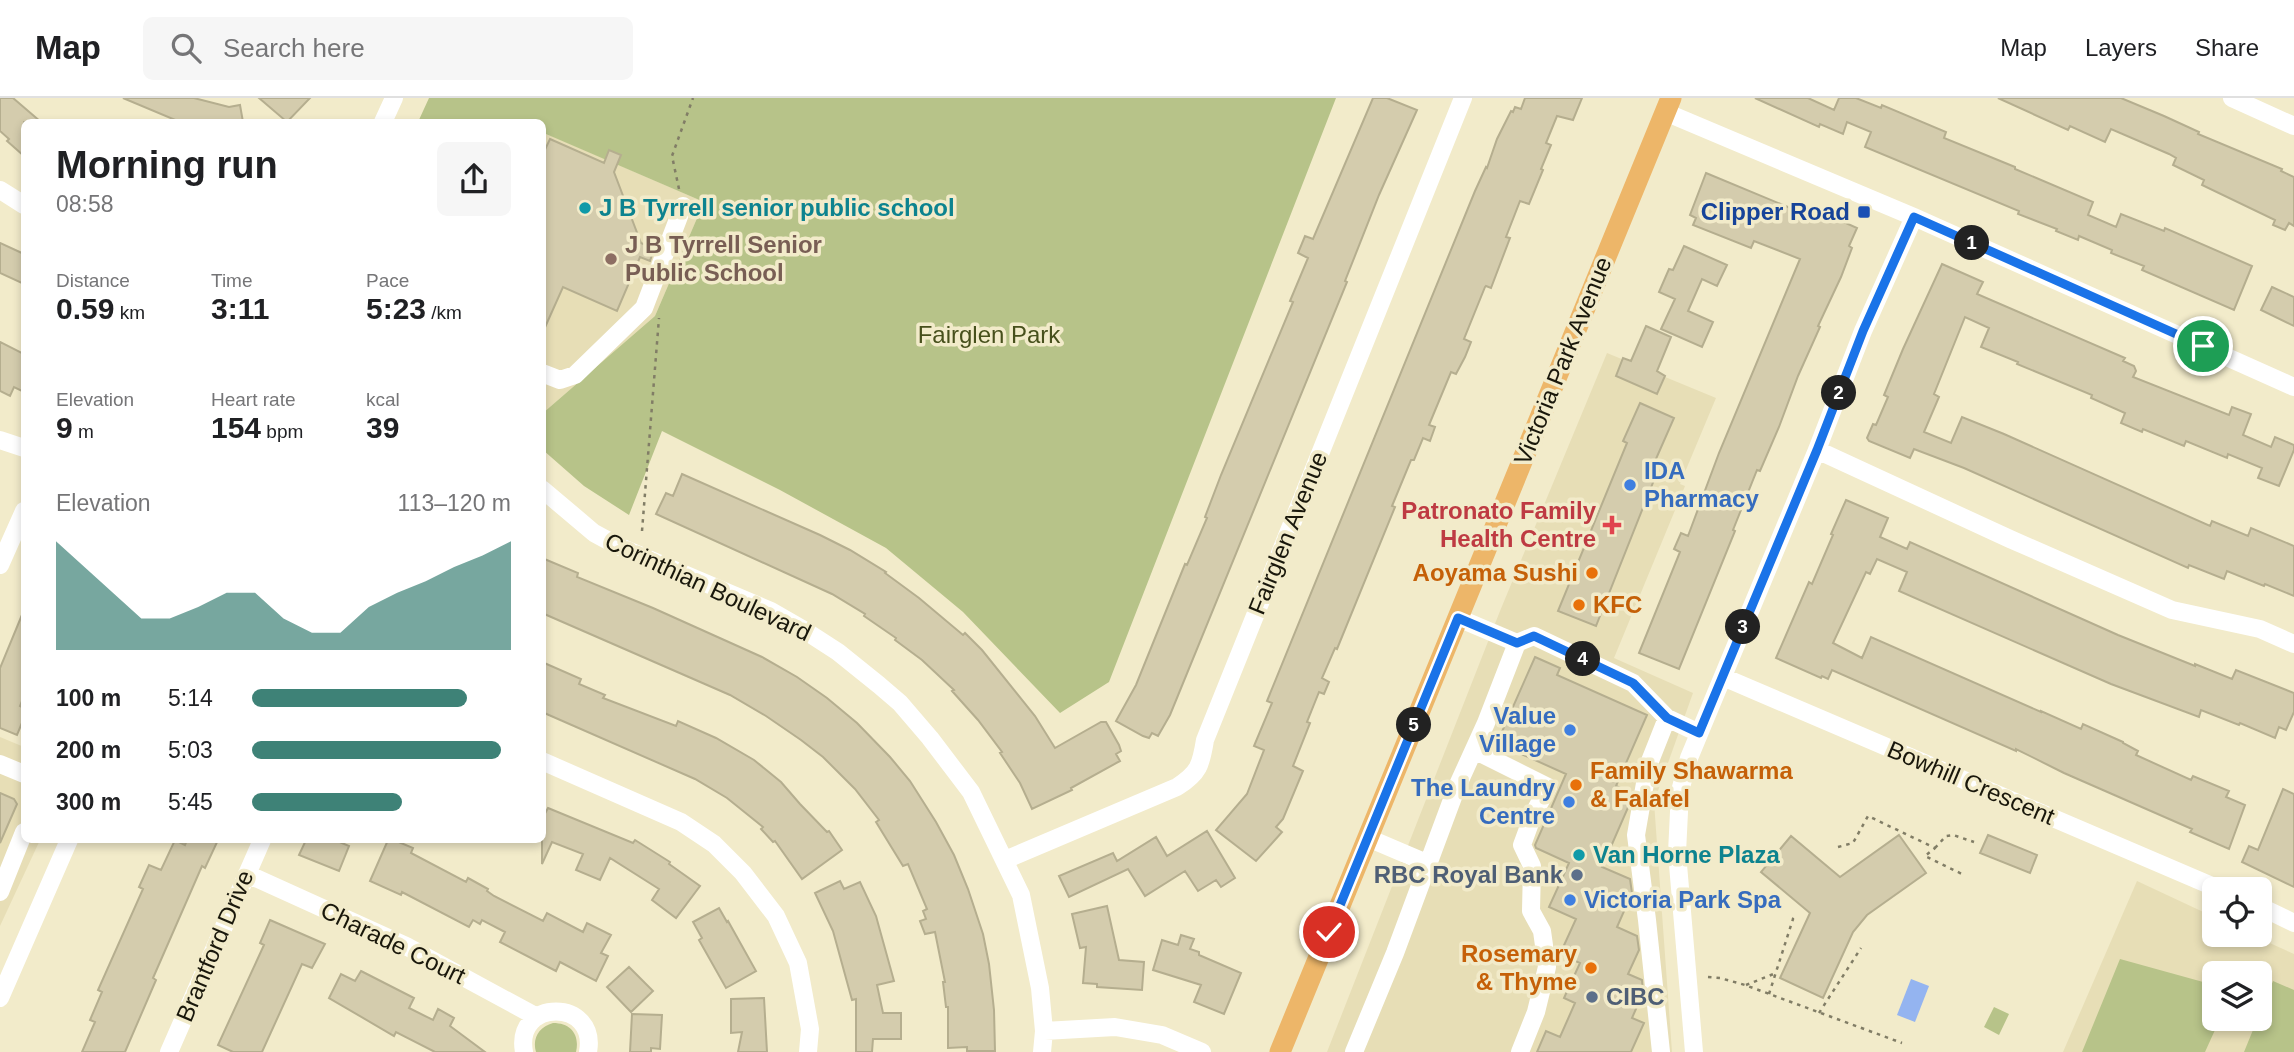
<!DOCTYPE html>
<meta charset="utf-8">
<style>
body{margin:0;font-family:Arial,sans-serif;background:#f6f6f6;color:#202124;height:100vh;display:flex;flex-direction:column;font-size:26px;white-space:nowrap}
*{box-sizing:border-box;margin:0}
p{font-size:23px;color:#757577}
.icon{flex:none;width:38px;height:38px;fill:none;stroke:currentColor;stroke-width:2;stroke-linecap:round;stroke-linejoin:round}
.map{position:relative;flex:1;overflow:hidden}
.details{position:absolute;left:21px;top:21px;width:525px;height:724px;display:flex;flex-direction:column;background:#fff;border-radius:10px;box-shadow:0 4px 10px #0003}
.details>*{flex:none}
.controls{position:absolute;left:2202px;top:779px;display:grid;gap:14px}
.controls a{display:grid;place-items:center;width:70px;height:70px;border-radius:10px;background:#fff;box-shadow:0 4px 10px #0003;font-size:35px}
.pin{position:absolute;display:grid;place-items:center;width:60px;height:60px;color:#fff;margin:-30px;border:4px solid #fff;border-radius:50%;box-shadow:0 2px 7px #0007}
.km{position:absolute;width:35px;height:35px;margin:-18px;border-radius:50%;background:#222;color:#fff;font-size:19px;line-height:35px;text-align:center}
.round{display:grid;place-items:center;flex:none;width:74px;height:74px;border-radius:10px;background:#f6f6f6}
.head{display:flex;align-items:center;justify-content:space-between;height:119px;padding:0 35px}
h1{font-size:38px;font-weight:800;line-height:52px}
.figures{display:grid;grid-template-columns:repeat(3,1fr);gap:10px;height:119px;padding:7px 35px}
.figures div{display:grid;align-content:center}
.figures b{font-size:30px;font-weight:800}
.figures small{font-size:19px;font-weight:400}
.figures p{font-size:19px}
.chart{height:196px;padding:14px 35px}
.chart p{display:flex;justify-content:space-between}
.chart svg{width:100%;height:126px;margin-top:7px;fill:#3e8277;opacity:.7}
ul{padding:0 35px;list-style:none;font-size:23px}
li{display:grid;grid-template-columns:112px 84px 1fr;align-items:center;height:52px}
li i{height:18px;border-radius:9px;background:#3e8277}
header{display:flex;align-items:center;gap:42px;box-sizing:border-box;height:98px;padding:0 35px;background:#fff;border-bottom:2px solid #e0e0e0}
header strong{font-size:33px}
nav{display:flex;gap:38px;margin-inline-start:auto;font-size:24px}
.search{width:490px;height:63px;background:#f6f6f6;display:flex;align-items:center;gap:18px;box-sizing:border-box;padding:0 24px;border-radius:10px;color:#757577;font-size:26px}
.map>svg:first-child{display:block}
.built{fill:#e7deb6;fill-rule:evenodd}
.green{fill:#b7c389}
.water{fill:#94b4f0}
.building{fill:#d4ccad;stroke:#b5ae8f;stroke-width:2}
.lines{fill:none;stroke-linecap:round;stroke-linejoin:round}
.path{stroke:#817d66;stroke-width:2.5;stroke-dasharray:3.5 5;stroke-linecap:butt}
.minor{stroke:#fff;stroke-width:18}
.major{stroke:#edb669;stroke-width:21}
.route-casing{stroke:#fff;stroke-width:14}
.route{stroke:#1a73e8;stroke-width:9}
.culture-dot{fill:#0f9aa8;stroke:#f2ebca;stroke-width:2.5}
.transit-dot{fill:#1a4fb4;stroke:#f2ebca;stroke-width:2.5}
.education-dot{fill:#8d6e63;stroke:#f2ebca;stroke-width:2.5}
.shop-dot{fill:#3f7fe0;stroke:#f2ebca;stroke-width:2.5}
.health-dot{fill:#e0444e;stroke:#f2ebca;stroke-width:2.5}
.food-dot{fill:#e8710a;stroke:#f2ebca;stroke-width:2.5}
.service-dot{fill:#5c6f8a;stroke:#f2ebca;stroke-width:2.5}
.labels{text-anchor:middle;stroke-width:7;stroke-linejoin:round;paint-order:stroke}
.culture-label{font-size:24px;font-weight:bold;fill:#0d838f;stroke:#f2ebca;text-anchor:start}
.transit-label{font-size:24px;font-weight:bold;fill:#164399;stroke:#f2ebca;text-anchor:end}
.education-label{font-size:24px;font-weight:bold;fill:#785e54;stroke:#f2ebca;text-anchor:start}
.park-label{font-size:24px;fill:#47501c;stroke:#f2ebca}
.street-label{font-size:24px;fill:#19170b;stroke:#f2ebca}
.shop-label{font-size:24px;font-weight:bold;fill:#366cbe;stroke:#f2ebca;text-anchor:start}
.health-label{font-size:24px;font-weight:bold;fill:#be3a42;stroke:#f2ebca;text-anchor:end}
.food-label{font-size:24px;font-weight:bold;fill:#c56008;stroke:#f2ebca;text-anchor:end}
.service-label{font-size:24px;font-weight:bold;fill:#4e5e75;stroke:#f2ebca;text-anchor:end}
</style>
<header>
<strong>Map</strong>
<div class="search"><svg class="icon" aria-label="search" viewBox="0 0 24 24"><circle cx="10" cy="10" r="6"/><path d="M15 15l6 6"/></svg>Search here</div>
<nav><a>Map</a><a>Layers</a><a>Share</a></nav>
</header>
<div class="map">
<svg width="2294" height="954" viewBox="0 0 2294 954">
<rect width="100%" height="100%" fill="#f2ebca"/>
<!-- built -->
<path class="built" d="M545,35L704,104L655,218L543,315L542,42Z
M1607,255L1716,300L1680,386L1685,388L1614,560L1693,595L1654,704L1672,954H1327L1500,513Z
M0,639L24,649V742H40L0,828Z
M2137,783L2214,819V836L2252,837L2294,856V954H2063ZM2214,875H2259V920H2214Z"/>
<!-- green -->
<path class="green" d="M429,0H1336L1109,584L1060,615L963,514L886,450L780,392L662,333L629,417L584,388L543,352V315L655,218L704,104L546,36L543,42L542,24H418Z
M2120,861L2214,887V920L2220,921L2205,954H2082Z
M2273,883L2294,892V954H2244Z
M1994,909L2009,916L1999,937L1984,929Z
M553,925C571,925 580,937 576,954H536C532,940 539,929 553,925Z"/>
<!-- water -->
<path class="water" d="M1911,881L1929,888L1915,924L1897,917Z"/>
<!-- building -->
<path class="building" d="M0,0H13L41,24H24V58L7,43L9,41L0,33Z
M123,0H194L229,9L240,7L243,24H180Z
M259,0H310L287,24Z
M1373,0H1387L1417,12L1379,97L1345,183L1347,184L1170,617L1158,638L1152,635L1149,640L1143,638L1116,623L1136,587L1185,466L1187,467L1207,420L1205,419L1221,377L1293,204L1290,203L1308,160L1298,155L1305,138L1313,141Z
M1525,0H1582L1573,22L1557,18L1546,45L1551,47L1541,71L1543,72L1529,106L1520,103L1506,139L1510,140L1491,190L1486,188L1485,189L1464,241L1471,244L1465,259L1456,276L1451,274L1429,327L1435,329L1430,343L1423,340L1414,362H1411L1392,408L1395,409L1337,551L1335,550L1322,580L1329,584L1324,596L1319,594L1307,624L1310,625L1293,668L1303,673L1283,721L1276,729L1282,734L1256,763L1216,732L1247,696L1264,652L1254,648L1272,605L1267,603L1475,93L1486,69L1487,70L1497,41L1511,13L1513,14L1515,9L1521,11Z
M1755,0H1808L1834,12L1839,0H1856L1881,10L1882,7L1946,34L1944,40L2015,69V71L2093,104L2088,117L2116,129L2121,116L2164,133L2165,130L2252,168L2234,212L2142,172L2144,168L2111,155L2112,152L2079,138L2078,142L2056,133L2057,131L2018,116L2019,113L1865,49L1871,34L1847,24L1843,36L1820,26L1819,29Z
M1998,0H2121L2164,18L2199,34L2198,36L2282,71L2281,73L2294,79V128L2289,125L2285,132L2273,127L2275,122L2202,87L2204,82L2173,67L2176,60L2169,56L2111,31L2105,44L2070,28L2068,32Z
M550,41L604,65L609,52L621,57L614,74L641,145L654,151L650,163L640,159L617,213L563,189L542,236V58Z
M1706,75L1807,117L1810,111L1817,112L1857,130L1849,148L1852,150L1841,179L1818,228L1820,229L1798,278L1779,329L1760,373L1757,372L1733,432L1735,433L1679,571L1639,555L1680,454L1674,451L1681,435L1688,438L1719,355L1800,161L1754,143L1751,150L1693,127L1696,120L1690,117Z
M0,145L24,156V186L0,175Z
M1684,148L1727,167L1717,188L1702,181L1688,213L1713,224L1702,249L1661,231L1675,201L1659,194L1669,171L1673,172Z
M1942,166L1983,184L1977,196L2125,260L2123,263L2134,268L2136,273L2133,279L2229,317L2232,309L2251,316L2243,337L2271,349L2275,339L2294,347V352L2279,388L2258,380L2262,370L2228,356L2227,360L2186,343L2184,348L2143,331L2142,334L2121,325L2125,315L2091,300L2092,297L2017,266L2018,264L1981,249L1989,230L1965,219L1934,296L1939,299L1924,334L1951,345L1962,319L2004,336L2210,428L2212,423L2248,438L2251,430L2294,448V498L2265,486L2264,488L2227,473L2224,481L2189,467L2188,470L1964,370L1914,351L1910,360L1869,343L1867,340L1873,326L1876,327L1888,299L1884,297L1903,251Z
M2272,189L2294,199V228L2261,212Z
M1646,228L1671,239L1657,273L1665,278L1657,296L1616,278L1623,260L1631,263Z
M0,244L24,256V294L14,289L10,298L0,293Z
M1640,305L1674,320L1648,379L1654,382L1596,528L1558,513L1627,345L1623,343Z
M682,376L820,437L850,452L886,474L885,475L919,500L963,537L965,535L982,552L1035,618L1055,650L1101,624H1106L1119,647L1121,653L1116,656L1120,663L1071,690L1072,692L1032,711L1020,685L1000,655L1002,654L978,622L952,593L954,592L922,562L895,542L896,540L864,518L865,516L832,496L656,416L666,395L673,398Z
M1846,402L1888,420L1880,439L1907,451L1910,444L2118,537L2195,568V566L2232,581L2236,572L2294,595V614L2286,632L2279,629L2275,640L2240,625L2239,627L2201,612L2199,619L2111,586L1899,493L1907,474L1877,461L1870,476L1866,474L1833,545L1862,560L1871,539L2041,614V613L2081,631L2083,626L2123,644V645L2138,653L2136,657L2191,682L2193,678L2229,693L2226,699L2245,707L2229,751L2190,734L2192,731L2064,675L2016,651V653L1832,572L1828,581L1822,578L1821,580L1776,560L1809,484L1812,486L1833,437L1831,436Z
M542,460L578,475L577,479L653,510L762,559L797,579L827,600L857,625L890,659L910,683L936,724L954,757L968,791L983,836L989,866L994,912L995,953H967V949L948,950V909H946L943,884H945L935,834L925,836L920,823L926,821L923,813L927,811L908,766L903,768L876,724L879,722L855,691L823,659L801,642L766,618L730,597L542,515Z
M24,512V598L20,608L24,610V620L17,637L0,630V570Z
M1535,559L1560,570L1557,577L1647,617L1616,688L1632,695L1630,705L1602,769L1630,781L1632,795L1617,829L1637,838L1639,852L1628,876L1642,882L1643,895L1632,920L1644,925L1631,954H1537L1546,933L1560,939L1575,905L1564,900L1580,865L1560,856L1576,821L1549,809L1569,765L1536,750L1535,747L1566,676L1497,645Z
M542,564L581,581L579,586L605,597L603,600L676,628L678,623L716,640L754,662L781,684L800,706L827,734L829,733L842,752L802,781L775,743L773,744L761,731L763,729L727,700L695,681L542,614Z
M2283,691L2294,696V789L2242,764L2249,748L2258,752Z
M0,695L14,701L17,706L0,745Z
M548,710L633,745L635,742L670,764L669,766L700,788L676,820L652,802L659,791L610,760L600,782L576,772L583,756L552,744L542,766V721Z
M1207,733L1235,780L1221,789L1216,782L1198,793L1185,773L1145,798L1128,771L1069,799L1059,778L1113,755L1117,763L1156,739L1167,758Z
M1899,737L1926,775L1867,817L1853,834L1823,900L1780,880L1810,815L1761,774L1791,738L1840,779Z
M1988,737L2037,757L2030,775L1980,755Z
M175,742L185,747L187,742H218L205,770L202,768L153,880L156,882L125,954H82L95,924L90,922L102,894L98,892L143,791L139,789L149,767L161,772Z
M306,742H335L349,748L339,773L299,757Z
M388,742H394L413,750L411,755L466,784L468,780L488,791L487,793L494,798L543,823L547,815L583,834L587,825L611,837L601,855L608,858L596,883L560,864L556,873L500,844L505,834L482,822L480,826L473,822L469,829L402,794L401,797L370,783Z
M840,783L844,791L860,784L876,818L894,883L877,887L883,915H901V941H873L872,954H856V901L852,902L833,833L815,795Z
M1107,808L1119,862L1144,864L1142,892L1097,889V886L1083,885L1086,849L1080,850L1072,816Z
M719,810L727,824L728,823L756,873L726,890L699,842L702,840L693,824Z
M270,822L325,846L312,870L302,866L262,954H233L218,947L264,847L260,845Z
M1181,837L1194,841L1190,851L1199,854V857L1241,875L1224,916L1194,904L1201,887L1153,872L1162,842L1178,847Z
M629,869L653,893L631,914L607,889Z
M361,873L414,900L409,910L433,922L438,911L454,920L450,928L485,954H435L396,934L394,938L329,900L341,876L355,883Z
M764,900L767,954H738L742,934L731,935V901Z
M632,916L662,917L660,951L651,950V954H630Z"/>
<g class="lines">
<!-- path -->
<path class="path" d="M679,91L672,58L693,0
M642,433L659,220
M1838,749L1853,745L1868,718L1935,750L1925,758L1962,776
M1935,750L1946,738L1953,737L1974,744
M1708,879L1720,880L1745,887L1902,945
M1746,887L1776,875
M1769,896L1793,821L1788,819
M1819,915L1861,850"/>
<!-- minor -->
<path class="minor" d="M2232,0L2294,28
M1665,14L1914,119L2294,289
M383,24L394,0
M0,92L24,107
M542,275L560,282L575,277L644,210L683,108
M0,342L24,350
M1817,352L2010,441L2172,512L2260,531L2294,546
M542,391L594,435L618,448L771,513L804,532L838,554L879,587L900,605L930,640L971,694L1021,797L1040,890L1044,933L1042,954
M0,467L24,413
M1458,520L1517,545
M1723,579L2219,791
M1474,652L1548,689L1533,717L1522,747L1532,768L1531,813L1542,833L1547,869L1536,914L1520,954
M542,663L681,724L714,746L743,775L776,818L798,865L810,931L808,954
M0,666L24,676
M1368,740L1429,766
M1005,762L1177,689C1199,675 1201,667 1205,642L1463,0
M247,776L406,848L537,919
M0,794L24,734
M2259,808L2294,825
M0,900L69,742
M1044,933L1115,929L1162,937L1202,954
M169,954L262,742
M524,954C514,900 598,900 588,954
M1354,954L1395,855L1456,691L1486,625L1517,545L1534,538L1633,585L1667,620L1699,635
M1661,954L1647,822L1636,737L1648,668L1667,620
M1694,954L1677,755L1680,693L1689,660L1817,352L1863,233L1914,119"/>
<!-- major -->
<path class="major" d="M1280,954L1671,0"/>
</g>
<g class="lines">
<defs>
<path id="route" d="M1329,834L1458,520L1517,545L1534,538L1633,585L1667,620L1699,635L1817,352L1863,233L1914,119L2203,248"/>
</defs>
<!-- route casing -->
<use href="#route" class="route-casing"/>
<!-- route -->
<use href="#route" class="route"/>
</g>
<!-- markers -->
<g class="culture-dot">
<circle cx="585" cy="110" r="7"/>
<circle cx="1579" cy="757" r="7"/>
</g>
<rect class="transit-dot" x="1857" y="107" width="14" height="14" rx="3.5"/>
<circle class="education-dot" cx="611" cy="161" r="7"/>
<g class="shop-dot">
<circle cx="1630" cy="387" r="7"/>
<circle cx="1570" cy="632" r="7"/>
<circle cx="1569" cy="704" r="7"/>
<circle cx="1570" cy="802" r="7"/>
</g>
<path class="health-dot" d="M1608.5 416.5h7v7h7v7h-7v7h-7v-7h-7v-7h7z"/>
<g class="food-dot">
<circle cx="1592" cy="475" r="7"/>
<circle cx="1579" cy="507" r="7"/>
<circle cx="1576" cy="687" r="7"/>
<circle cx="1591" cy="870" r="7"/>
</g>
<g class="service-dot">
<circle cx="1577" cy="777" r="7"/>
<circle cx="1592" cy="899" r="7"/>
</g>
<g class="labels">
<!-- culture labels -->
<g class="culture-label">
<text x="599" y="118">J B Tyrrell senior public school</text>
<text x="1593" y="765">Van Horne Plaza</text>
</g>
<!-- transit labels -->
<g class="transit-label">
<text x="1850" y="122">Clipper Road</text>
</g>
<!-- education labels -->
<g class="education-label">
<text x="625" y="155">J B Tyrrell Senior<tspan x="625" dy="28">Public School</tspan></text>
</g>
<!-- park labels -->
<g class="park-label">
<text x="989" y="245">Fairglen Park</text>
</g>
<!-- street labels -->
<g class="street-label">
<text transform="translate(1563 263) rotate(-68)" y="8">Victoria Park Avenue</text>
<text transform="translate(1288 435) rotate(-68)" y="8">Fairglen Avenue</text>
<text transform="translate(708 489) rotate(25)" y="8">Corinthian Boulevard</text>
<text transform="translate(1971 685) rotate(23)" y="8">Bowhill Crescent</text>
<text transform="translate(393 845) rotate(26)" y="8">Charade Court</text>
<text transform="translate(215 848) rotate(-67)" y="8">Brantford Drive</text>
</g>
<!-- shop labels -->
<g class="shop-label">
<text x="1644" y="381">IDA<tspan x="1644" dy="28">Pharmacy</tspan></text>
<text x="1556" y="626" text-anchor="end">Value<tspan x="1556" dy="28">Village</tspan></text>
<text x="1555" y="698" text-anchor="end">The Laundry<tspan x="1555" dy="28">Centre</tspan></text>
<text x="1584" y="810">Victoria Park Spa</text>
</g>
<!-- health labels -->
<g class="health-label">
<text x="1596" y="421">Patronato Family<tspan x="1596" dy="28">Health Centre</tspan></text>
</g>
<!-- food labels -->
<g class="food-label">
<text x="1578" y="483">Aoyama Sushi</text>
<text x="1593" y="515" text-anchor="start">KFC</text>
<text x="1590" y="681" text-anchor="start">Family Shawarma<tspan x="1590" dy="28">&amp; Falafel</tspan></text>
<text x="1577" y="864">Rosemary<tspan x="1577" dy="28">&amp; Thyme</tspan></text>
</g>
<!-- service labels -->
<g class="service-label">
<text x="1563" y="785">RBC Royal Bank</text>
<text x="1606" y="907" text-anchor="start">CIBC</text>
</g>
</g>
</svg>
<div class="controls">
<a><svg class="icon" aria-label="locate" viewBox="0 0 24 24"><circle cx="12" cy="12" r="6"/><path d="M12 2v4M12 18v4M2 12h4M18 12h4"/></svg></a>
<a><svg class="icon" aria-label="layers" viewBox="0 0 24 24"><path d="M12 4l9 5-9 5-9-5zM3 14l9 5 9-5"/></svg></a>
</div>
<div class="pin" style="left:2203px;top:248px;background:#1e9e55"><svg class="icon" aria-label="arrive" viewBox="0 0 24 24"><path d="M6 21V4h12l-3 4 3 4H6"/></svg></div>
<div class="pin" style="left:1329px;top:834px;background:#d93025"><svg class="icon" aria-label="check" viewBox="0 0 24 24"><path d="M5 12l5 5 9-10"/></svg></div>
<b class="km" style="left:1972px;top:145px">1</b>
<b class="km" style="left:1839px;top:295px">2</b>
<b class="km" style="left:1743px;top:529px">3</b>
<b class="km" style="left:1583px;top:561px">4</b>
<b class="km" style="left:1414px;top:627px">5</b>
<section class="details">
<div class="head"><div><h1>Morning run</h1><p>08:58</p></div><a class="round"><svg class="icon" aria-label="share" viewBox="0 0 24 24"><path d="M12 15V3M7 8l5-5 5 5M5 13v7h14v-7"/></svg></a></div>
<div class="figures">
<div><p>Distance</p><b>0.59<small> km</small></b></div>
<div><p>Time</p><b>3:11</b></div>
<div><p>Pace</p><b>5:23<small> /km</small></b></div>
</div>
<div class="figures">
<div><p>Elevation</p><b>9<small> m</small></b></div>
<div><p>Heart rate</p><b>154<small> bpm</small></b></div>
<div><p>kcal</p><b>39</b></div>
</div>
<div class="chart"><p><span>Elevation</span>113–120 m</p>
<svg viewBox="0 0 160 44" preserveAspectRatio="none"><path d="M0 44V6L10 15L20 24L30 33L40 33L50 29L60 24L70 24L80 33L90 38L100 38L110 29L120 24L130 20L140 15L150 11L160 6V44z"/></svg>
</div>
<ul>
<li><b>100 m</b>5:14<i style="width:83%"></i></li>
<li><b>200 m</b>5:03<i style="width:96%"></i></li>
<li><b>300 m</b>5:45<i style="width:58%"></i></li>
</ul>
</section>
</div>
